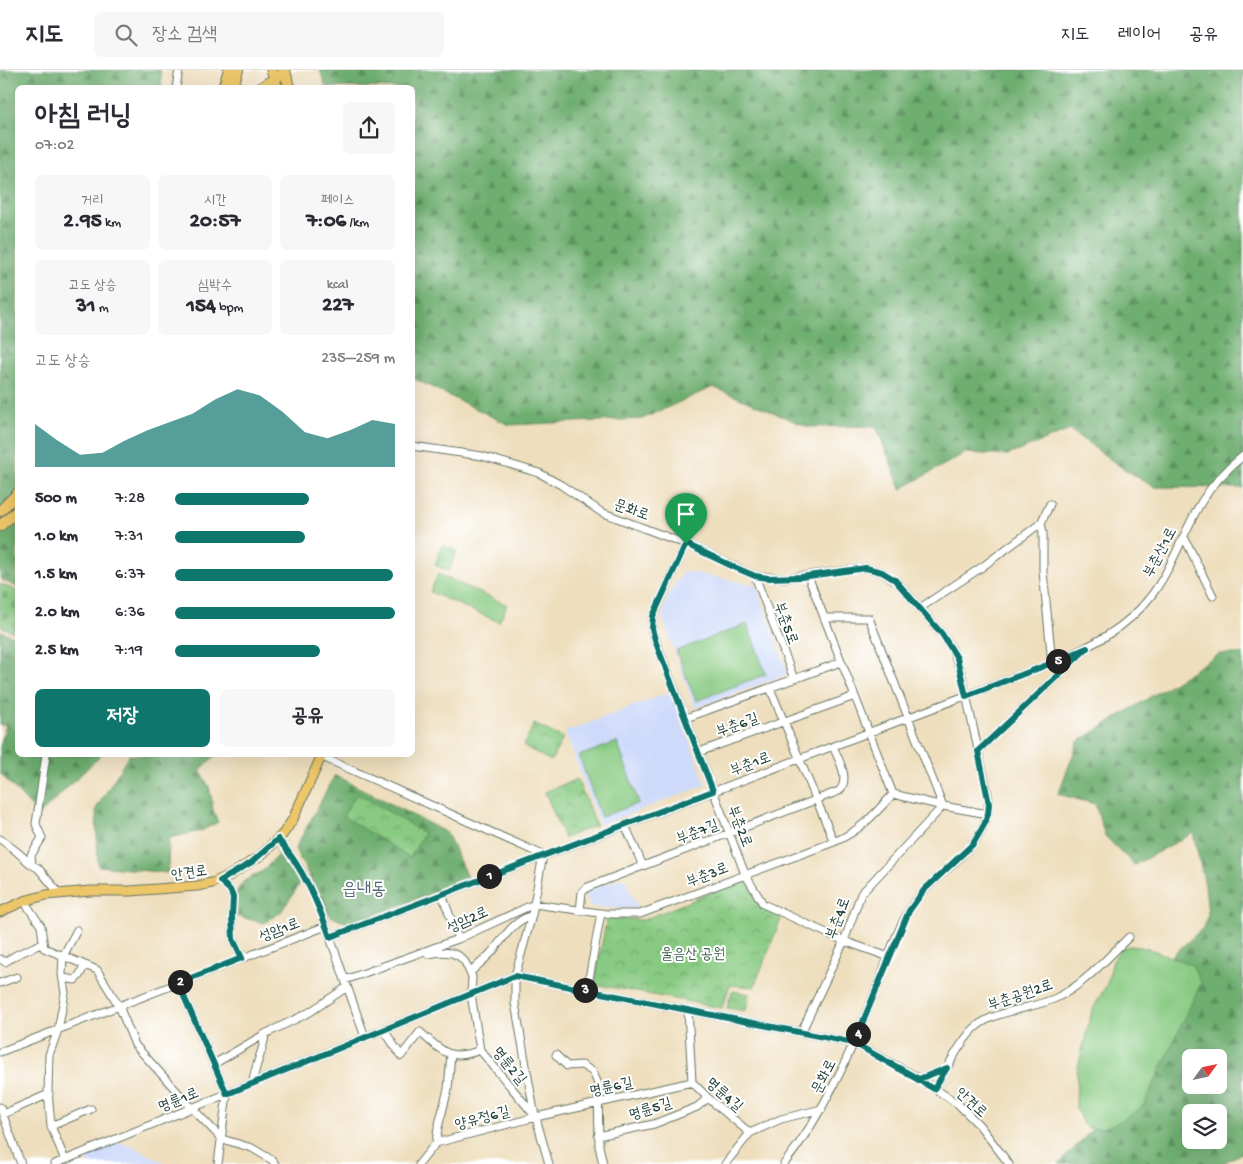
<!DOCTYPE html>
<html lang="ko">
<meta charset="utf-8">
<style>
body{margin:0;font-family:"Gochi Hand","Poor Story",sans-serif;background:#f7f7f7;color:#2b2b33;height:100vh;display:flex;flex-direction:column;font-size:19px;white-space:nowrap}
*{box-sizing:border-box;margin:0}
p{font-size:16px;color:#7c7c81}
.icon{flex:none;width:28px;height:28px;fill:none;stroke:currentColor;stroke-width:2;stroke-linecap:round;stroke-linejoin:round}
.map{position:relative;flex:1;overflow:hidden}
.drawer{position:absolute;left:15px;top:15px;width:400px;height:672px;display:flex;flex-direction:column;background:#fff;border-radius:8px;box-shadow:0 5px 20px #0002}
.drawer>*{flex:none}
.needle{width:32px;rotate:57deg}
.buttons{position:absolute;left:1182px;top:979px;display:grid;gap:10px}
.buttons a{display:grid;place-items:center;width:45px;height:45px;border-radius:8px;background:#fff;box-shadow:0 5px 20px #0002;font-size:25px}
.pin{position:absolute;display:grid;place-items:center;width:42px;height:42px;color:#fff;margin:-51px -21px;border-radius:50% 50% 50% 0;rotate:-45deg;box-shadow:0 0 5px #0007}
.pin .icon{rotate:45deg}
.km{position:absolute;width:25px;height:25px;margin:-12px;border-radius:50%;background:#222;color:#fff;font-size:14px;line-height:25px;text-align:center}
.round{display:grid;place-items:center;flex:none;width:52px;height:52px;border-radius:8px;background:#f7f7f7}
.overview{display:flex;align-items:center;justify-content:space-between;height:85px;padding:0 20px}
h1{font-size:28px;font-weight:700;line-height:38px}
.metrics{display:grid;grid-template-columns:repeat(3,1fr);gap:8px;height:85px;padding:5px 20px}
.metrics div{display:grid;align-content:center;border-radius:8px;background:#f7f7f7;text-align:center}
.metrics b{font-size:21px;font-weight:700}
.metrics small{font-size:14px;font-weight:400}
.metrics p{font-size:14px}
.chart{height:140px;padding:10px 20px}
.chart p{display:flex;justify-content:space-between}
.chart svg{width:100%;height:90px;margin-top:5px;fill:#0f766e;opacity:.7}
.primary-button{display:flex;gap:10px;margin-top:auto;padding:10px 20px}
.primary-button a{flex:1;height:58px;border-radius:8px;background:#0f766e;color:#fff;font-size:20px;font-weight:700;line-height:58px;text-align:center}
.primary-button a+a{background:#f7f7f7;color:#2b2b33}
ul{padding:0 20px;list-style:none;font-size:16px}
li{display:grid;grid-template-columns:80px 60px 1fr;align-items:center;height:38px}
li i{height:12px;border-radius:6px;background:#0f766e}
header{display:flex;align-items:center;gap:30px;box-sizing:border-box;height:70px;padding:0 25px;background:#fff;border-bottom:1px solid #e1e1e2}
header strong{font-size:24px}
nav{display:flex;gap:28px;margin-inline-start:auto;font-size:18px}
.search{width:350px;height:45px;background:#f7f7f7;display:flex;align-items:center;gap:12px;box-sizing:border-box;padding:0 18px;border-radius:8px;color:#7c7c81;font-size:19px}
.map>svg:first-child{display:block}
.built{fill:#cedafa}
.forest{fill:url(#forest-firs);stroke:#467652;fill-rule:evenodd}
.cemetery{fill:url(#cemetery-stones);stroke:#54845b}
.park{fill:url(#park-crowns);stroke:#54845b}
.garden{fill:#88ca82;stroke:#54845b}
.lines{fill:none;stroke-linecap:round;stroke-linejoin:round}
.minor-casing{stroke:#677564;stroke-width:9}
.major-casing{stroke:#677564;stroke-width:11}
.highway-casing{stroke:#677564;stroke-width:12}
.minor{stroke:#fff;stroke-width:7}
.major{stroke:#ecc669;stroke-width:9}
.highway{stroke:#ecc669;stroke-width:10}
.route-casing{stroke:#fff;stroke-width:10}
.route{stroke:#0f766e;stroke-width:6}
.labels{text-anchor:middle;stroke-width:4;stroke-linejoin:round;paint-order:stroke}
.street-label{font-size:15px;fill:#1f3d34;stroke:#fff}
.park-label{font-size:15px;fill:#396048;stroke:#fff}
.quarter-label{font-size:18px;fill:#566675;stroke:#fff}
</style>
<header>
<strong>지도</strong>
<div class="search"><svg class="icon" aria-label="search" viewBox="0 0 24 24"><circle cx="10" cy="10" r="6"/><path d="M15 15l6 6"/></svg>장소 검색</div>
<nav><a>지도</a><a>레이어</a><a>공유</a></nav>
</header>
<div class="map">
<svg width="1243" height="1094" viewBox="0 0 1243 1094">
<defs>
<pattern id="forest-firs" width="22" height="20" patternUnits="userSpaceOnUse" patternTransform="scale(1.25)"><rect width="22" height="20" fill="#6eae70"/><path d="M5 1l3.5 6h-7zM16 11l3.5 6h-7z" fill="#5a8f5d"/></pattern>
<pattern id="cemetery-stones" width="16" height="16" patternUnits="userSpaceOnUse" patternTransform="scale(1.25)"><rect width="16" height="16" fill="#88ca82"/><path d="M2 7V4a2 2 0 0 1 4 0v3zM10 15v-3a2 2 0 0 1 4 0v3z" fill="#6fa56b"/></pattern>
<pattern id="park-crowns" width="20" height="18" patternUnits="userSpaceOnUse" patternTransform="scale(1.25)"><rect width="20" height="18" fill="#88ca82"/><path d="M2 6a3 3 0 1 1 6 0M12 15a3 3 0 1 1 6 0" fill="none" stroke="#6fa56b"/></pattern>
</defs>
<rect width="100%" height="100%" fill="#fff"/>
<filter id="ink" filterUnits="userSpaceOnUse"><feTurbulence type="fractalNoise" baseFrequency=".02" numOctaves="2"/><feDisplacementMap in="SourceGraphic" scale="10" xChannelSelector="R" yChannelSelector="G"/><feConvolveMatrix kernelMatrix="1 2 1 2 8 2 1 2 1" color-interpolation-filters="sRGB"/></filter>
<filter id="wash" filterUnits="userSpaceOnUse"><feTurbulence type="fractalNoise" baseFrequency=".0096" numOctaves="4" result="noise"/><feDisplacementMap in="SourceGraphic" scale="20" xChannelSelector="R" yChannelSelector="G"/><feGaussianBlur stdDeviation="1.12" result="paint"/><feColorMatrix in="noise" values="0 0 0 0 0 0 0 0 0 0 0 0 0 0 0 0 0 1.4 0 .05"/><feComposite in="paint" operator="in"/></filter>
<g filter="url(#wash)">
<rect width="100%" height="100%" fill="#eedebd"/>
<!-- built -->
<path class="built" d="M684,501L756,515L788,604L695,638L662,546L669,523Z
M671,622L706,715L600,755L565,662Z
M625,808L638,839L591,837L585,824L590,818Z
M119,1072L131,1076L168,1094H87L88,1085Z"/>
<!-- forest -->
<path class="forest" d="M0,0H160L162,17L18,18L17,517L0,509Z
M320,0H1243V418L1154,417L1121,397L1070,360L1008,385L965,383L901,419L876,356L808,357L713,317L642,349L509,355L413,308L412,18L326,17Z
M0,561L17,568L18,685H101L39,745L0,703V677L6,655H0Z
M1219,584H1243V1082L1222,1094H1059L1110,1041L1138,984L1173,885L1203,858L1208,845L1205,815L1193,763L1134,795L1105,766L1095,734L1058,724L1078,672ZM1191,988H1219V1015H1191ZM1191,1042H1219V1070H1191Z
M129,685H216L200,700L209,717L211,725L213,740L218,752L201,761L169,768L168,803L98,796L96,739Z
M335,705L447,763L468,810L350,854L330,846L295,779Z
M285,777L303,809L281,842L264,853L236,846L237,821L244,811L264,800Z"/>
<!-- cemetery -->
<path class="cemetery" d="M0,514L17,521V563L0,556Z"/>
<!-- park -->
<path class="park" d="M442,475L457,481L449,501L435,495Z
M534,654L563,668L551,691L523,676Z
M577,709L596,755L564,768L545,722Z
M357,723L424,763L410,788L343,746Z
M745,809L760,833L781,849L754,917L730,915L722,938L594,914L607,848L643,850Z
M732,921L749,924L746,941L727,938Z"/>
<!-- garden -->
<path class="garden" d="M438,504L507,535L499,552L430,522Z
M747,554L766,604L696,631L676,581Z
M617,672L639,733L601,747L579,686Z
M1130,876C1152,877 1172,888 1192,895L1201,913L1144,1035C1129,1046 1109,1061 1089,1058L1083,1054L1076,1038L1077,1001L1092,941L1107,914L1113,891L1121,878Z"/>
</g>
<g filter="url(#ink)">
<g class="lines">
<defs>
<path id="minor" d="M176,18L179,0
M412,376L482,386L539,403L561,415L601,442L686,474L755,506L785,508L866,498L882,502L898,513L942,564L952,579L961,602L988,725C995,777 935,799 912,836C896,860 888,890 877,917C852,979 826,1041 784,1094
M1050,434L1041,453L1043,463V501L1052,593
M1184,467L1213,526
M686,474L653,547L652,561L745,804L763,834L844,871L889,887
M755,506L794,609
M920,538L982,497L1041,453
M770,618L834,772
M686,648L841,592
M978,681L1083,582
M699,682L855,626
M318,685L543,785
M893,724L943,736L988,744
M625,755L643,796
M0,769L16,781L32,795L38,798L59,823
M278,769L300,799L318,833L365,967
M543,785L532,845L515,906V933L534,1041L549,1094
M32,795L31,785L42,768L36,754L46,685
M220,811L230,820L233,827L232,847L233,869L242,888
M442,824L458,869
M24,831L41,856L44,878L97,900L119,936L135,975L192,1038L222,1069L252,1078L272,1090L275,1094
M580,841L582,822L588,817L839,721C851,709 838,689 833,676
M330,867L1052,593C1090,577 1126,559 1151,526C1173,497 1183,462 1202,431C1212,415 1228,398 1243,386
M428,884L441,882L452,883L459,886L465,892L472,907L471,924L480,980L535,1046
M0,889L5,892L16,885L43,873
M470,903C477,896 484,890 491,883C505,868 510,853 532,845
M63,908L75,910L79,906L85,895
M345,910L458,869L534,834L607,844H640L834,772C860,761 874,745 893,724L808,506
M0,913L17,907
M178,913L227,1024L218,1094
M587,920L601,843
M688,940L692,1012L708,1028L750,1063
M384,960L401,986L420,962C441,981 450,992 480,980
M801,963L844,871L861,824L943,736L869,548H824
M0,982L326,856
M556,985L567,996L582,995L593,1002L598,1014L599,1076L603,1094
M214,994L265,964L310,942L347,917
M919,1009L947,998
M253,1013C254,995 264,981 265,964
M934,1019C946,1001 961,969 977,956C997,940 1032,939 1056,928C1084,915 1107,888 1129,867
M0,1037L21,1094
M3,1044L49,1024
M51,1056L91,1039
M598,1066L654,1054L697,1037L708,1028
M436,1073L438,1058L448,1019L451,984
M65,1090L51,1056L48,1021L49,985L58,960L65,923L62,905L63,886L77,860
M55,1094L515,906L854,973L917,1007L958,1034L980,1056L1009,1094
M419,1094L436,1073L536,1047L692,1012
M725,1094L750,1063L781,1049L822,1039"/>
<path id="major" d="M271,0L278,18
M0,842L24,831L46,825L90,821H130L197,816L212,813L229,806L261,785L283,764L293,749L322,685"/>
<path id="highway" d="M285,0L289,18
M223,18L229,0
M232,18L238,0
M260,18L285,2
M0,441L18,423
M0,456L18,440"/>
</defs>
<!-- minor casing -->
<use href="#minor" class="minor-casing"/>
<!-- major casing -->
<use href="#major" class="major-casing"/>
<!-- highway casing -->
<use href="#highway" class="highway-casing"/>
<!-- minor -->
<use href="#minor" class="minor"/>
<!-- major -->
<use href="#major" class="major"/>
<!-- highway -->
<use href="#highway" class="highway"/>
</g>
</g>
<g class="lines" filter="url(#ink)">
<defs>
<path id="route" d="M686,474L653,546L652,559L656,573L713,721L330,867C317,831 303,798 278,769L252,792L220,811L230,820L233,827L232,847L233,869L242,888L178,913L227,1024L515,906L854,973L919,1009L947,998L934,1019L854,973L909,841L924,820L973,774L984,755L988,744L989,734L978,681L1087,578L1052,593L966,626L957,588L942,564L895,510L882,502L866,498L801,507L768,508L755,506L734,497L686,474"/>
</defs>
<!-- route casing -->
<use href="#route" class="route-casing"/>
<!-- route -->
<use href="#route" class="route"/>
</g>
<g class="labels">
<!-- street labels -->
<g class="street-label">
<text transform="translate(632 439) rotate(19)" y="5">문화로</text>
<text transform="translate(1159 482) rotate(-62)" y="5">부춘산1로</text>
<text transform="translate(787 553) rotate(70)" y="5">부춘5로</text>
<text transform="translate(737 654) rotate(-20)" y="5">부춘6길</text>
<text transform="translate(750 693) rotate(-21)" y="5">부춘1로</text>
<text transform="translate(741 756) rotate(69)" y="5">부춘2로</text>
<text transform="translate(697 761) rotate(-21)" y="5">부춘7길</text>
<text transform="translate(189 802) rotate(-8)" y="5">안견로</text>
<text transform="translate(707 804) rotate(-21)" y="5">부춘3로</text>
<text transform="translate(837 848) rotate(-69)" y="5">부춘4로</text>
<text transform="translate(467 849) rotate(-24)" y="5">성암2로</text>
<text transform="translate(279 859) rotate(-21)" y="5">성암1로</text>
<text transform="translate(1020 924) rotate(-19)" y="5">부춘공원2로</text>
<text transform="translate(510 995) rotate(50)" y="5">명륜2길</text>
<text transform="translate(823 1006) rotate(-63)" y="5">문화로</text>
<text transform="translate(611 1016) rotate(-13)" y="5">명륜6길</text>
<text transform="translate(725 1024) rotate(41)" y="5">명륜4길</text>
<text transform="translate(178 1029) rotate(-22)" y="5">명륜1로</text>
<text transform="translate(972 1032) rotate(42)" y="5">안견로</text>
<text transform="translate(650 1038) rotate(-18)" y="5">명륜5길</text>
<text transform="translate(482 1047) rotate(-15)" y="5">양유정6길</text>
</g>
<!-- park labels -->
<g class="park-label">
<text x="693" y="888">울음산 공원</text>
</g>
<!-- quarter labels -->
<g class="quarter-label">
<text x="364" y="824">읍내동</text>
</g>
</g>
</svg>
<div class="buttons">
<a><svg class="needle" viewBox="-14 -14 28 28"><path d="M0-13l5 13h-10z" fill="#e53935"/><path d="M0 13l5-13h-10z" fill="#7c7c81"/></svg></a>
<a><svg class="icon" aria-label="layers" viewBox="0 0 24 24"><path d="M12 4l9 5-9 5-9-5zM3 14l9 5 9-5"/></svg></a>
</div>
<div class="pin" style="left:686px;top:474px;background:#1e9e55"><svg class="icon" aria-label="arrive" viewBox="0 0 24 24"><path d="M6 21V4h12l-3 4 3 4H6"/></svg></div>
<b class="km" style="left:489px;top:806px">1</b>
<b class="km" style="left:180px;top:912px">2</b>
<b class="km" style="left:585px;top:920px">3</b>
<b class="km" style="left:858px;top:964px">4</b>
<b class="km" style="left:1058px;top:591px">5</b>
<section class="drawer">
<div class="overview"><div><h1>아침 러닝</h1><p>07:02</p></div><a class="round"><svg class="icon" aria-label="share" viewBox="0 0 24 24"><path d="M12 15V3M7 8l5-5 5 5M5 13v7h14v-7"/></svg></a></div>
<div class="metrics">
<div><p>거리</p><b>2.95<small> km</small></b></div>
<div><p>시간</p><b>20:57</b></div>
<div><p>페이스</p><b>7:06<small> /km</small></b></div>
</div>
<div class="metrics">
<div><p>고도 상승</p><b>31<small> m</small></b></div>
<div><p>심박수</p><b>154<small> bpm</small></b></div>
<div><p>kcal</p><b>227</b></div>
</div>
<div class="chart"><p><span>고도 상승</span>235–259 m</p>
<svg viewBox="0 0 160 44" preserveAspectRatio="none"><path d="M0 44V23L10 31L20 38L30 37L40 31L50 26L60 22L70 18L80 11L90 6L100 9L110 17L120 27L130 30L140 26L150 21L160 23V44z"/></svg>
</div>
<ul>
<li><b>500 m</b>7:28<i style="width:61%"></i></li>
<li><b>1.0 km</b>7:31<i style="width:59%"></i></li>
<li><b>1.5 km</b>6:37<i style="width:99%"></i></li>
<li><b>2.0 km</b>6:36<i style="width:100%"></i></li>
<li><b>2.5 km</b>7:19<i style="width:66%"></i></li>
</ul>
<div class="primary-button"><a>저장</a><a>공유</a></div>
</section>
</div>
